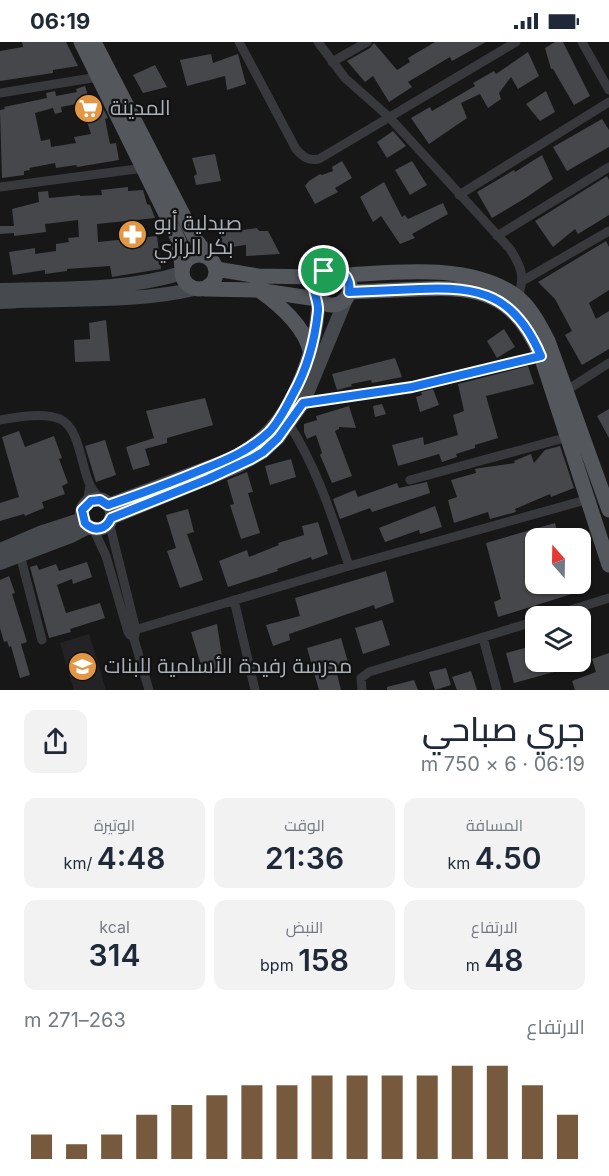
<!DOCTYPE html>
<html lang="ar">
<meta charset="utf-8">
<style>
body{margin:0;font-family:Inter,Cairo,sans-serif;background:#f2f2f3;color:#1f2937;direction:rtl;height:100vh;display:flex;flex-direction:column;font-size:22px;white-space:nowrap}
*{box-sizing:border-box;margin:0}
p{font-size:20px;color:#747a83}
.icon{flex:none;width:33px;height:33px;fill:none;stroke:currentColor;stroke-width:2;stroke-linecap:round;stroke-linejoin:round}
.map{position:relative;height:648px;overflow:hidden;direction:ltr}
.side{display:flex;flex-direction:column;background:#fff;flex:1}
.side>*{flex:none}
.needle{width:39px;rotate:340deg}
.controls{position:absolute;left:525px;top:486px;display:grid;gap:12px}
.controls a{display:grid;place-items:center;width:66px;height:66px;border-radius:12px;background:#fff;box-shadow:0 2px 4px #0004;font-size:30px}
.pin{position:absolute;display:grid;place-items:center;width:51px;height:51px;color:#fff;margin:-26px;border:3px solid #fff;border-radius:50%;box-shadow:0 2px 6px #0007}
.round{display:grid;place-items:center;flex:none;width:63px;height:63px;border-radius:12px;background:#f2f2f3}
.summary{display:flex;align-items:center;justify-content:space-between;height:102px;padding:0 24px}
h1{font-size:33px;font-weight:600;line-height:45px}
.figures{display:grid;grid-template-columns:repeat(3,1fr);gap:9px;height:102px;padding:6px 24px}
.figures div{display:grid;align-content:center;border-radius:12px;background:#f2f2f3;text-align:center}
.figures b{font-size:30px;font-weight:600}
.figures small{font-size:16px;font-weight:400}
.figures p{font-size:16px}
.chart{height:168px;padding:12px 24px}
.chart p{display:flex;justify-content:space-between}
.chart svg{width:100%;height:108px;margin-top:6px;stroke:#775a3d;stroke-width:6}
.status{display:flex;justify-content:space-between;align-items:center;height:42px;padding:0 30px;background:#fff;direction:ltr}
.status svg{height:16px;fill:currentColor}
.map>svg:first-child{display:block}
.built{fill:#232325}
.building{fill:#46474b;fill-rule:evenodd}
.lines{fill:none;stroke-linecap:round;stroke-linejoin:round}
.street{stroke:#38393d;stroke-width:9}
.secondary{stroke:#46494d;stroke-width:14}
.primary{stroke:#54575c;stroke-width:15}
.route-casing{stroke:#fff;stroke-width:12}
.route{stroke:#1a73e8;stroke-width:8}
.labels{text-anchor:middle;stroke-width:4.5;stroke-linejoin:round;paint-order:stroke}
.poi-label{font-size:21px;fill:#aab0b7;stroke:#121213;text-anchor:start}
</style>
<div class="status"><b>06:19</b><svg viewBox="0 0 49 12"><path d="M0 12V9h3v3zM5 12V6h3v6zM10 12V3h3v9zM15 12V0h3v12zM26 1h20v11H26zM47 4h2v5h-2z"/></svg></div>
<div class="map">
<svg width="609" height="648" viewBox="0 0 609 648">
<rect width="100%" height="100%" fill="#171718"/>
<!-- built -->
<path class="built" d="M89,592L106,648H74L60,601Z"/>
<!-- building -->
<path class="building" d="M22,0H66L78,24L53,28V31L0,39V9L23,5Z
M435,0H486L452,19L450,15L408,40L412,45L389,60L373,34L365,40L347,19L370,6L374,1L397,28L410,20L408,16Z
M555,0H563L590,54L574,63L553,27H551L545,6Z
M528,10L539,34L518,47L511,35L499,51L501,57L488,66L480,52L461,61L467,76L429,102L411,76L430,65L432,69L475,44L473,41L494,29L496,32Z
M211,12L213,21L238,12L246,42L227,48L225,34L187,44L180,18Z
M155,23L167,45L143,51L133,33Z
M85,44L92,65L101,62L108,76L105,77L110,102L116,101L119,118L77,125L76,123L56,126L55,121L29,126L30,128L24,129V133L2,136L0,68L5,67L4,65L47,56L46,51L55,49L56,54L77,50L76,47ZM81,61L91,92L74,95L76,101L51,105L50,97L41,99L35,71L53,66L55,72L62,70L61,65Z
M546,49L555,70L540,79L526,62Z
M602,77L609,88V105L567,129L553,105Z
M393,89L406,104L387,116L377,100Z
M215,112L221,139L196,143L194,134L197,132L192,116Z
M542,113L553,137L527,155L492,176L477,150L514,128L515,130Z
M342,119L352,136L335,146L338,150L315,162L305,144L309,139L320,132L322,133L333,129L332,125Z
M412,119L427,143L410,153L395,128Z
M607,134L609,138V173L578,192L575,187L553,205L535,179Z
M384,140L402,175L405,173L408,177L443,161L448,172L412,192L415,196L400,202L381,174L373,180L360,155Z
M128,145V149L143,148L147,162L150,163L155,176L97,182L98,200L157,194L161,227L112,235L110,224L67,227V229L45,232V228L13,233L9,210L35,206V212L56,209V202L69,200L68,196L79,195L78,178L45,182L46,190L14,194V191L0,192V184H14L12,167L39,160L38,150L48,149L49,156L80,153V154L102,153L101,148Z
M241,184L242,188L257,186L259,189H268L280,212L246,214V203L223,206L220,188Z
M606,199L609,205V248L589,261L596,277L609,269V307L582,323L565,293L572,289L555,257L538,240Z
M106,278L110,319L75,320L74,298L90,297L89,281Z
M504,287L515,305L497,316L487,299Z
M395,316L402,335L372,341L371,338L351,342L352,344L337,348L332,332Z
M528,324L534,342L486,354L498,396L475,403V406L456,412L457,415L442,420L439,412L398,424L392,403L423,395L424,403L458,393L453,373L464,369L458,342Z
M433,347L439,363L420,370L416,355L422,353L421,350Z
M205,356L213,383L167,396V401L145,407L150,423L133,428L126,405L154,396L146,369Z
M382,362L386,372L375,375L373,364Z
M349,364L356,386L339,385V387L335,389L352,434L332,441L320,413L322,411L316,393L307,397L304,390V382L317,378L316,374Z
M609,367V396L597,374Z
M19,389L25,405L54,394L62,416L59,417L68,441L62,444L65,452L42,460L44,466L25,474L24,472L0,479V461L19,455L2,395Z
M105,398L116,433L96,440L85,404Z
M560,404L574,446L551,455L550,452L515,467L516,470L490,477L488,470L454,481L448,458L457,455L451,438L476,431L475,427L480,426L515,421L514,419L531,412L534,421L545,408Z
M291,417L296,435L270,443L265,424Z
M247,430L253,450L248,451L260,491L241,497L230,463L234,462L227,438Z
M427,440L430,451L372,470L370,466L340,477L333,457L355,448L358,455L397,441L399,446Z
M435,464L442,485L420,492L419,488L385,500L379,486Z
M188,467L194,490L187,492L203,538L180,546L167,509L176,506L166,473Z
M318,480L328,512L312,518L311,515L277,527L278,529L228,545L219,519L247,508L249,515L279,503L278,501L304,493L302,484Z
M555,481L559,496H536V542H572L575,551L498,575L494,560L501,557L486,501Z
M87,520L92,535L73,542L72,537L57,543L66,571L100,561L105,576L70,587L71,590L49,596L30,525L37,523L39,528L56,522L59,529Z
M386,529L394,560L375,567L374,563L289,592L290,598L273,604L266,583L300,574L295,556Z
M9,534L15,551L12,552L27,600L21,602L30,633L20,636L11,604L9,605L7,599L4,600L0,586V538Z
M382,578L390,603L363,612L355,586Z
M217,582L224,627L204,633L191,590Z
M341,596L348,620L335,624L341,648H319L307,606Z
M536,603V620H551L554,630L514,641L506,611Z
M609,611V648H575L572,639L596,630L592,617Z
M446,626L451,643L435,648L429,630Z
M471,629L477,648H457L452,635Z
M414,638L418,648H387V645Z"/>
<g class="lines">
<!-- street -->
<path class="street" d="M239,0L296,107C303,115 308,119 319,117L516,0
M318,0L345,36L389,75L510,207C522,226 525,234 518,255
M582,0L609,48
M332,20L367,0
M0,51L98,35
M0,145L144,126
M459,153L609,60
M497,194L609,125
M524,238L609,189
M567,348L609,321
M303,361L412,345L541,314
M0,378C17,375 43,370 60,377C80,386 81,425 90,443C92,448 97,453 100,458
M289,382C317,426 332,474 349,524
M410,438L568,395
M87,461L90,443
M109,480L136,588L134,597L149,648
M93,486L106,514L128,590L130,593
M20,513L42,598
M234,558L255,648
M551,574L609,556
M128,590L349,524L589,457
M483,596L497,648
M362,648L361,636L369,630L536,579"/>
<!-- secondary -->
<path class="secondary" d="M0,248C60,246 124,249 182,231
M0,260C61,256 136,261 194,247
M82 472a15 15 0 1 1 30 0a15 15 0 1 1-30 0Z
M108,463L236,415C248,407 260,399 269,389C297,360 319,297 318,257
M111,476L238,424L263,410L278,396L303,361L346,257
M0,508L40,491L83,477
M0,521L71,494L88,485"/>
<!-- primary -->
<path class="primary" d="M81,0L179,199L182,226
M94,0L196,198L213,220
M182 230a17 17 0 1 1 34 0a17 17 0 1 1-34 0Z
M314 245a18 18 0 1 1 36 0a18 18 0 1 1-36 0Z
M216,227L258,234L317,235
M345,233C398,230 472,221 516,254C531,265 540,284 548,299L609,468
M205,247L257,248L317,257
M260,249C281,264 303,283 310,308
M349,250C373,249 396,248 419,247C481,244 515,252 541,314L609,523"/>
</g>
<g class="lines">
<defs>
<path id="route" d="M333,227C345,229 351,238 349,250C373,249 396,248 419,247C481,244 515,253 541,314L412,345L303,361L278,396L263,410L251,417L208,437L111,476C106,488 94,490 85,481L82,468L91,459L100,458L108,463C137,453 165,443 194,431C221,420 247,411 269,390C279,380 287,364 293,352C307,327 315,297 318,269C319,258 311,249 315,238C318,231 325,227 333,227Z"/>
</defs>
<!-- route casing -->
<use href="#route" class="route-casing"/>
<!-- route -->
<use href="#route" class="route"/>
</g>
<!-- icons -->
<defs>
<symbol id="supermarket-disc" viewBox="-11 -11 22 22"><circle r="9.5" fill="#e39744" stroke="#121213"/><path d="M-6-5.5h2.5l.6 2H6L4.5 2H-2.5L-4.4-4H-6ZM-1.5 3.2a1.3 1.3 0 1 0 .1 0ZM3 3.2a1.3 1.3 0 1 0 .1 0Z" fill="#fff"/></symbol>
<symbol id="pharmacy-disc" viewBox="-11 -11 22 22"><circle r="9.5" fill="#e39744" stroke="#121213"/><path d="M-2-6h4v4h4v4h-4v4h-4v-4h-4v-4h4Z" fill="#fff"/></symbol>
<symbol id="school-disc" viewBox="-11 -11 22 22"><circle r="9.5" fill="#e39744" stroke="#121213"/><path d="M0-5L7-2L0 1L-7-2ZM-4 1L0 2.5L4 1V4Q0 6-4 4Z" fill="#fff"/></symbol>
</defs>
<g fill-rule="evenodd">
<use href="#supermarket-disc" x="72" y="50" width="33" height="33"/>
<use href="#pharmacy-disc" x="116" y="176" width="33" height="33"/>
<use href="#school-disc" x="66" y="608" width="33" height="33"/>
</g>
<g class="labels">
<!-- poi labels -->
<g class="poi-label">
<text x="110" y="73">المدينة</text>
<text x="154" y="188">صيدلية أبو<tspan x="154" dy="24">بكر الرازي</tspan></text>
<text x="104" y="631">مدرسة رفيدة الأسلمية للبنات</text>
</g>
</g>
</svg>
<div class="controls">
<a><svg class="needle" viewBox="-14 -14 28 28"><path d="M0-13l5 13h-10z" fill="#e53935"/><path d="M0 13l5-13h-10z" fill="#747a83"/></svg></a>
<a><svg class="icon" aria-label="layers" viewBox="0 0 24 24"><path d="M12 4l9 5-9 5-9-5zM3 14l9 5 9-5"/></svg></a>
</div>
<div class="pin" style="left:324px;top:229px;background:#1e9e55"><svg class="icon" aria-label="arrive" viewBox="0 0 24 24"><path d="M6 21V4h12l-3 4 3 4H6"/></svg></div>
</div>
<section class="side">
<div class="summary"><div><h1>جري صباحي</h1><p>06:19 · 6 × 750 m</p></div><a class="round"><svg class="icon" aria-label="share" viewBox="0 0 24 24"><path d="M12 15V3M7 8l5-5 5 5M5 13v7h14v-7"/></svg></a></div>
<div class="figures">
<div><p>المسافة</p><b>4.50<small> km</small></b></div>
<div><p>الوقت</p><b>21:36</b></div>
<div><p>الوتيرة</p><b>4:48<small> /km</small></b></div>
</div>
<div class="figures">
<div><p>الارتفاع</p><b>48<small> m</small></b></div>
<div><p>النبض</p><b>158<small> bpm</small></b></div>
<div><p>kcal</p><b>314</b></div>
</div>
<div class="chart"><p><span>الارتفاع</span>263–271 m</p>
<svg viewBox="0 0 160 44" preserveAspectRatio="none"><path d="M5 44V34M15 44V38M25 44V34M35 44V26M45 44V22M55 44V18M65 44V14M75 44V14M85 44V10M95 44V10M105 44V10M115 44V10M125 44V6M135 44V6M145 44V14M155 44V26"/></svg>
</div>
</section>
